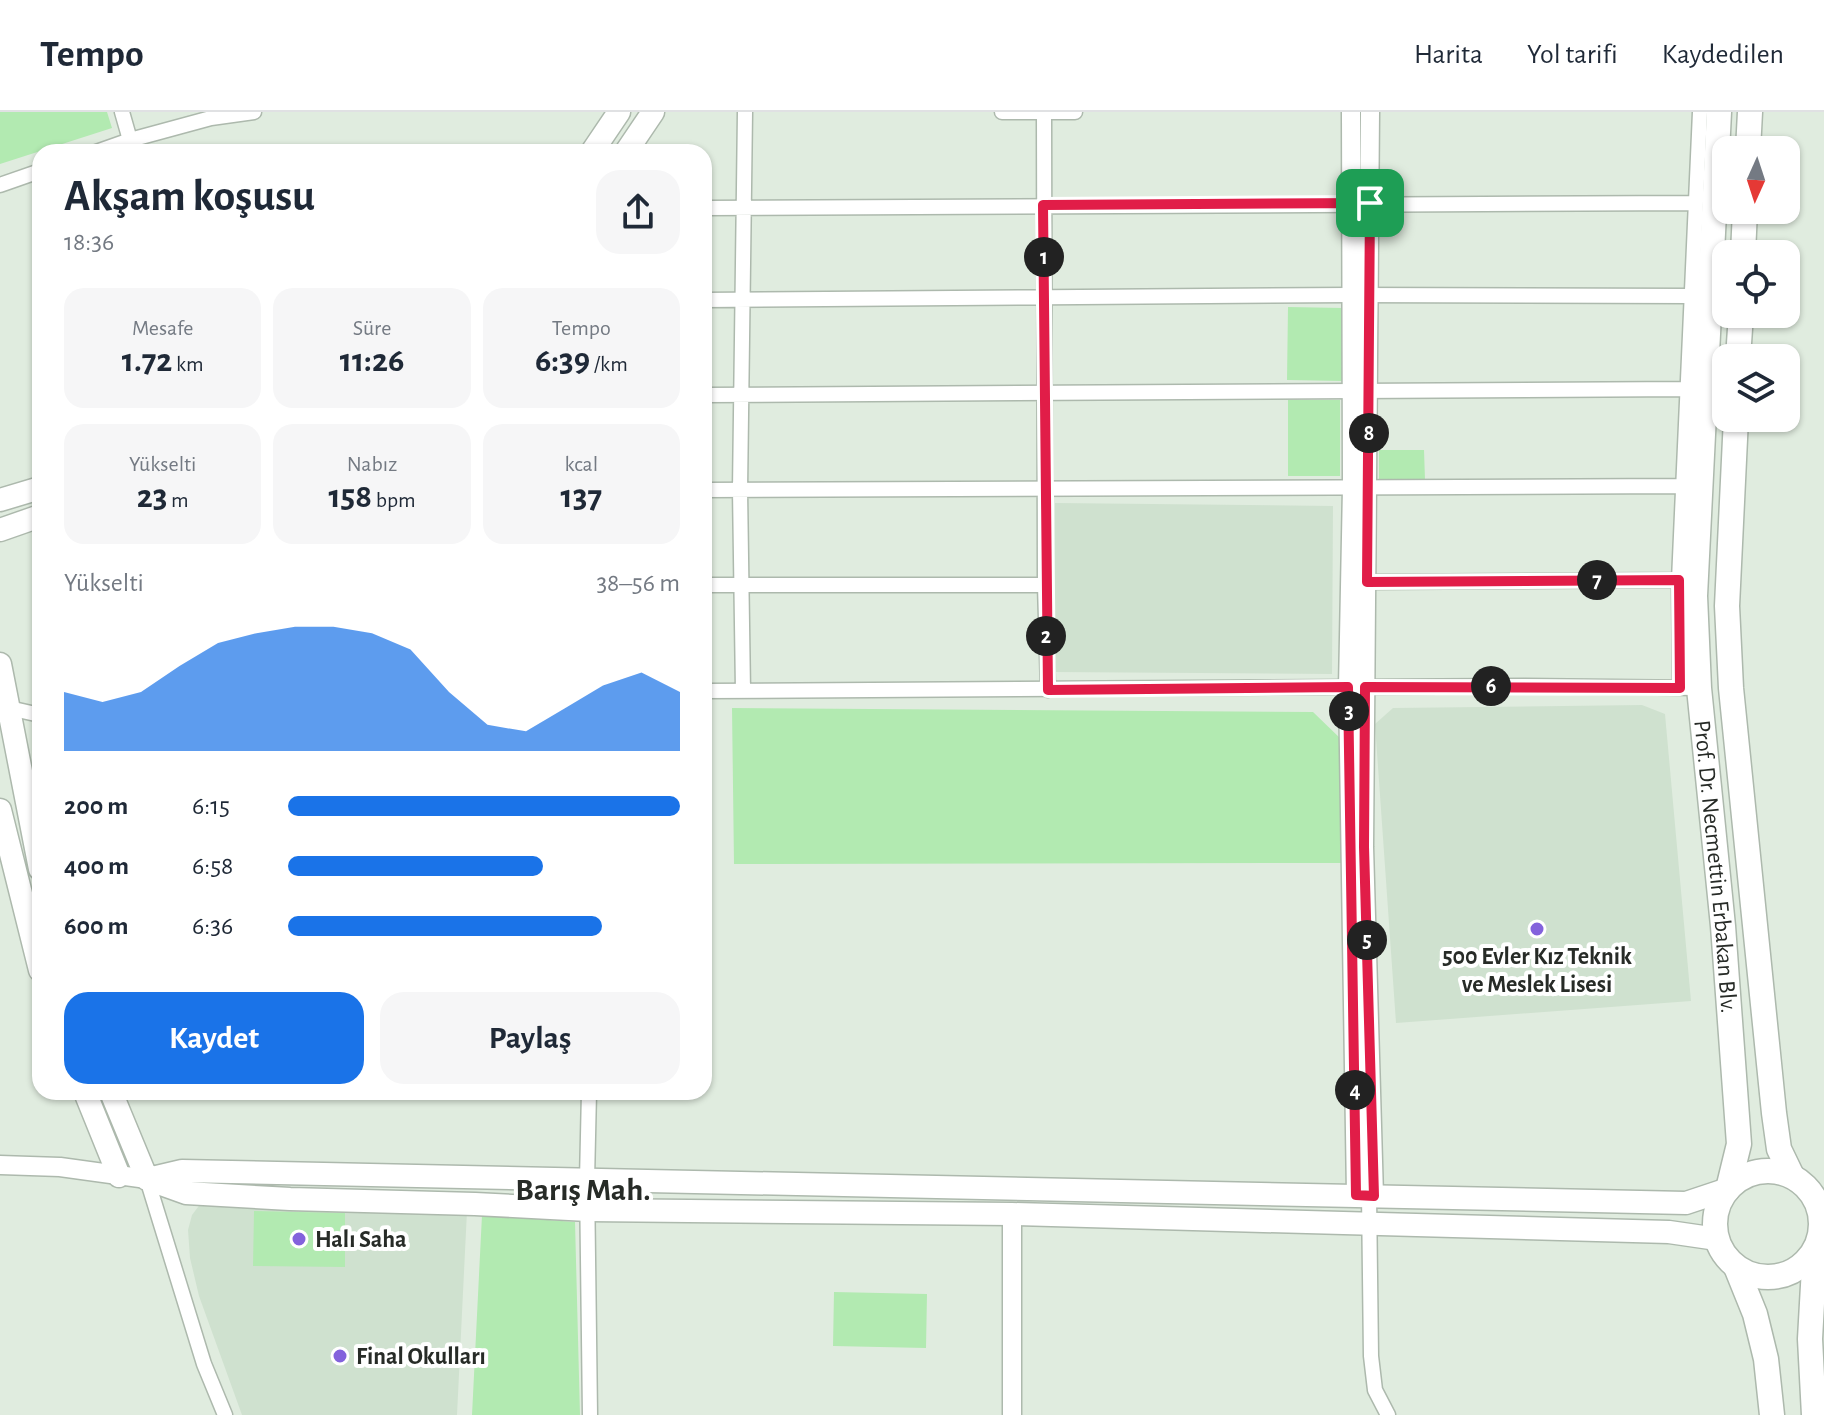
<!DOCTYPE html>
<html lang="tr">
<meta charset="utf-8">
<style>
body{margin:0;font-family:"Alegreya Sans",sans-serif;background:#f6f6f7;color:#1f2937;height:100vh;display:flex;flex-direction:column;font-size:30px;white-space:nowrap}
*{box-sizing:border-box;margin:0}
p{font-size:26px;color:#747a83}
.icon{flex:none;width:44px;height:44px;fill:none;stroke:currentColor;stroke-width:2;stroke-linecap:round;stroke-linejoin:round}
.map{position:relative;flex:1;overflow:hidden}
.details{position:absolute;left:32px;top:32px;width:680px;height:956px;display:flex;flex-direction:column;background:#fff;border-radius:24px;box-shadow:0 2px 6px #0004}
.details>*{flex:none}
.needle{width:52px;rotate:183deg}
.tools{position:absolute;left:1712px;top:24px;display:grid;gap:16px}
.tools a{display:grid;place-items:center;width:88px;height:88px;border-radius:16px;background:#fff;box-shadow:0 2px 6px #0004;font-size:40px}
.pin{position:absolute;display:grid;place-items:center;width:68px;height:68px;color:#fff;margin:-34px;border-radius:16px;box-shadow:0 4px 12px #0006}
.km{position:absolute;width:40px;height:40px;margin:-20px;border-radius:50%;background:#222;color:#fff;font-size:22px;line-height:40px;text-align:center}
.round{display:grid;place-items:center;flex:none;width:84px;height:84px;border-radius:24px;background:#f6f6f7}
.overview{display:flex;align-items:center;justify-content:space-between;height:136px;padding:0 32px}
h1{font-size:44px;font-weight:600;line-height:60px}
.figures{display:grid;grid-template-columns:repeat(3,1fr);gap:12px;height:136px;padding:8px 32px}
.figures div{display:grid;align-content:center;border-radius:20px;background:#f6f6f7;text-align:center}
.figures b{font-size:34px;font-weight:600}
.figures small{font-size:22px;font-weight:400}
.figures p{font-size:22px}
.chart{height:224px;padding:16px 32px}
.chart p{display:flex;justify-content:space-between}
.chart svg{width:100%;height:144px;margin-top:8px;fill:#1a73e8;opacity:.7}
.cta{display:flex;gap:16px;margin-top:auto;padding:16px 32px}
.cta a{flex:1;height:92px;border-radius:24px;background:#1a73e8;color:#fff;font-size:32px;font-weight:600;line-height:92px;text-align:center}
.cta a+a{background:#f6f6f7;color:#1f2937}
ul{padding:0 32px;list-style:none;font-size:26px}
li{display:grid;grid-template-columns:128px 96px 1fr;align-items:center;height:60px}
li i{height:20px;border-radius:10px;background:#1a73e8}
header{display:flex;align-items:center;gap:48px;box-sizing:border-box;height:112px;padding:0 40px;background:#fff;border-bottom:2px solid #e0e1e3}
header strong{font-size:38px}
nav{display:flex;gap:44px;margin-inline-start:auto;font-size:28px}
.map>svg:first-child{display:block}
.built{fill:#cfe1cf}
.green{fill:#b2eab1}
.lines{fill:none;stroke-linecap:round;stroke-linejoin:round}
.minor-casing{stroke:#adb9ad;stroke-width:17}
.tertiary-casing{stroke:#adb9ad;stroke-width:21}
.secondary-casing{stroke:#adb9ad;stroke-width:25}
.primary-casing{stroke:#adb9ad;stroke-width:27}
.minor{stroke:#fff;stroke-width:14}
.tertiary{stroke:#fff;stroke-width:18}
.secondary{stroke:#fff;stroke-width:22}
.primary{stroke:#fff;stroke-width:24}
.route-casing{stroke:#fff;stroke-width:16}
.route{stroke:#e11d48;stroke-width:10}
.poi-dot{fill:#8362dc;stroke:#fff;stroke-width:3}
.labels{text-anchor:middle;stroke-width:8;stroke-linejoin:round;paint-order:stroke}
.street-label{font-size:24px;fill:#272b27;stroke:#fff}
.poi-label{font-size:24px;font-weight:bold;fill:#272b27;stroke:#fff;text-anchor:start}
.district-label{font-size:32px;font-weight:bold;fill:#272b27;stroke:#fff}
</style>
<header>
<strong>Tempo</strong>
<nav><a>Harita</a><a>Yol tarifi</a><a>Kaydedilen</a></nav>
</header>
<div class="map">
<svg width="1824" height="1303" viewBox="0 0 1824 1303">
<rect width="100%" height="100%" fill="#e0ecdf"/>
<!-- built -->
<path class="built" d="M1055,391L1333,394L1332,562L1053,560Z
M1642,593L1665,602L1691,889L1396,911L1375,612L1393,596Z
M201,1091L467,1099L457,1303H242L199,1184L190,1146L188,1118L192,1103Z"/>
<!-- green -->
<path class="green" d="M0,0H107L112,16L0,52Z
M1288,195L1343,196L1342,269L1287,268Z
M1288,288H1340V364H1288Z
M1379,338H1424L1425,368H1379Z
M732,596L1313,600L1342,628L1346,751L734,752Z
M254,1099L345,1101V1155L253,1154Z
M482,1103L575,1110L580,1303H472Z
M834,1180L927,1182L926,1236L833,1234Z"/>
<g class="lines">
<defs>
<path id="minor" d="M122,0L130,28L211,6L254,0
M1002,0H1075
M1044,0L1045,473L1048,578
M96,40L130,28L134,40
M0,73L40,59
M704,96L1696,91
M704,188L1350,183L1692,184
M704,283L1688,277
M704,378L1682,374
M1367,470L1679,468
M704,473H1045
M1680,576L1679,468L1700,0
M704,579L1525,574L1699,576
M743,579L740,378L745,0
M9,596L40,603
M589,980L587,1068L590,1303
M147,1067L204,1252L225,1303
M1369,1083L1371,1244L1375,1278L1388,1303"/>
<path id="tertiary" d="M1351,0L1352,375L1348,575L1356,1083
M1370,0L1364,735L1374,1084
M0,1053L60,1055L147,1067
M1816,1088L1824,1089
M1012,1303V1102"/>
<path id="secondary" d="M592,40L619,0
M626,40L653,0
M0,388L40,376
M0,418L40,404
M0,552L40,757
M0,698L40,858
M85,980L119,1064
M111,980L147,1067L186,1081L290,1087L475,1092L588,1098L1012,1102L1669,1120L1717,1127
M148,1067L182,1059L1686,1091L1728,1077"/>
<g id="primary">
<path id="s1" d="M1719,0L1695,484L1699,576L1723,814L1739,1032L1728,1077"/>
<path d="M1748,38L1750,0"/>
<path d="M1743,142L1745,98"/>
<path d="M1738,246L1741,202"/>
<path d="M1736,306L1727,494L1731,576L1774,1001L1779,1037L1792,1064"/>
<circle cx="1768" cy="1112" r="53"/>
<path d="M1736,1155L1755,1202L1766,1247L1772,1303"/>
<path d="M1814,1303L1810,1227L1815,1138"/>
</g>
</defs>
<!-- minor casing -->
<use href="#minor" class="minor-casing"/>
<!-- tertiary casing -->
<use href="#tertiary" class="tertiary-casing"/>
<!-- secondary casing -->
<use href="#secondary" class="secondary-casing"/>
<!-- primary casing -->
<use href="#primary" class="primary-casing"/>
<!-- minor -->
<use href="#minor" class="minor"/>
<!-- tertiary -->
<use href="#tertiary" class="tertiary"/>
<!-- secondary -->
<use href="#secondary" class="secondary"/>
<!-- primary -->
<use href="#primary" class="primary"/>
</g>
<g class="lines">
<defs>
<path id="route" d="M1370,91L1367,470L1679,468L1680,576L1365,575L1364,735L1374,1084L1356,1083L1348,575L1048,578L1043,93Z"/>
</defs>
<!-- route casing -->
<use href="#route" class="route-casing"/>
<!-- route -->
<use href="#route" class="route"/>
</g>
<!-- markers -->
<g class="poi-dot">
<circle cx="1537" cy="817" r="8"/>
<circle cx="299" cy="1127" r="8"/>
<circle cx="340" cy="1244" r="8"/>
</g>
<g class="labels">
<!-- street labels -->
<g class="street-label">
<text dy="8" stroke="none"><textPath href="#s1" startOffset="756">Prof. Dr. Necmettin Erbakan Blv.</textPath></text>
</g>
<!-- poi labels -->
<g class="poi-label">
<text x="1537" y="852" text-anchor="middle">500 Evler Kız Teknik<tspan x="1537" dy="28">ve Meslek Lisesi</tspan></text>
<text x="315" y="1135">Halı Saha</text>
<text x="356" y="1252">Final Okulları</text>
</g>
<!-- district labels -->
<g class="district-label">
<text x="583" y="1088">Barış Mah.</text>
</g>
</g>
</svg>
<div class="tools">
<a><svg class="needle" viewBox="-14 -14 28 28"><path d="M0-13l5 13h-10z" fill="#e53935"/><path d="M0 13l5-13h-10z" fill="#747a83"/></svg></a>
<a><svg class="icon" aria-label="locate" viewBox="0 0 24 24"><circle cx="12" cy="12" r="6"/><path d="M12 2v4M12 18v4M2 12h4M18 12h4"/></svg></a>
<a><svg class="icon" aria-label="layers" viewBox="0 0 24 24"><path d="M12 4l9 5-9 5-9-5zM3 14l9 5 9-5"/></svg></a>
</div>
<div class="pin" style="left:1370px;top:91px;background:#1e9e55"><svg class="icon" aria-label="arrive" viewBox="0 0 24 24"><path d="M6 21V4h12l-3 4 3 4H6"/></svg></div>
<b class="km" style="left:1044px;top:145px">1</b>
<b class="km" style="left:1046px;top:524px">2</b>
<b class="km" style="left:1349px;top:599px">3</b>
<b class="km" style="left:1355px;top:978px">4</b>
<b class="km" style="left:1367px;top:828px">5</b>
<b class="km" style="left:1491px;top:574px">6</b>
<b class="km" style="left:1597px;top:468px">7</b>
<b class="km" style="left:1369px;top:321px">8</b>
<section class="details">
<div class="overview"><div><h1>Akşam koşusu</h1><p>18:36</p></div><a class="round"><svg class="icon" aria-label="share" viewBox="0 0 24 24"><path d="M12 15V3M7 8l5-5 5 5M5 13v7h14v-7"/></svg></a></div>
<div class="figures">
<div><p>Mesafe</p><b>1.72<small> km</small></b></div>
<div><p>Süre</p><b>11:26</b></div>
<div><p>Tempo</p><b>6:39<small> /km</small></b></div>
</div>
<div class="figures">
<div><p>Yükselti</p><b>23<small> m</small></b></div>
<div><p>Nabız</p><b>158<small> bpm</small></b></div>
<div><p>kcal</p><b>137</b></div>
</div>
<div class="chart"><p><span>Yükselti</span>38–56 m</p>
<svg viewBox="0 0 160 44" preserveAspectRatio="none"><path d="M0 44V26L10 29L20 26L30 18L40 11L50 8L60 6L70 6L80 8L90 13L100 26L110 36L120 38L130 31L140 24L150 20L160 26V44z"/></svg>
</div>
<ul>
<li><b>200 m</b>6:15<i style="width:100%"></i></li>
<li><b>400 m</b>6:58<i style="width:65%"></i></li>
<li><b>600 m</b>6:36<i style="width:80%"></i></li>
</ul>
<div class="cta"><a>Kaydet</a><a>Paylaş</a></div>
</section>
</div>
